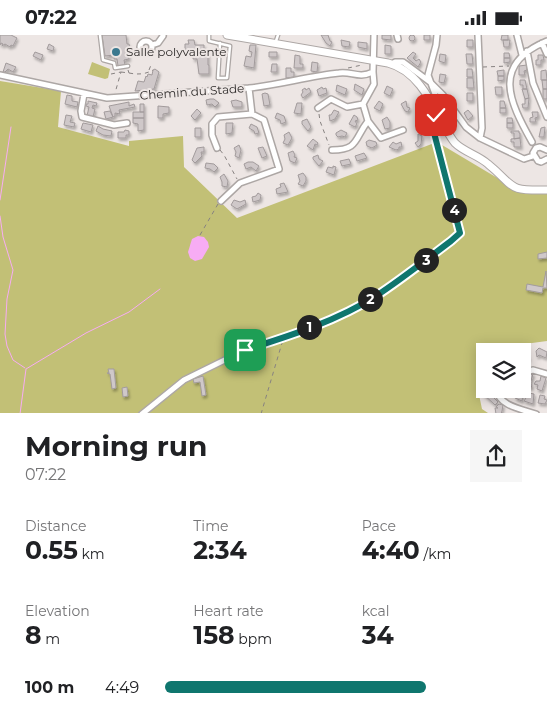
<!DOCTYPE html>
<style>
body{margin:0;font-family:Montserrat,sans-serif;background:#f6f6f6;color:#202124;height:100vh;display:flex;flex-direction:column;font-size:19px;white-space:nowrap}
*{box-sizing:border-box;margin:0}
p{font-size:16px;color:#757577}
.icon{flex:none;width:28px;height:28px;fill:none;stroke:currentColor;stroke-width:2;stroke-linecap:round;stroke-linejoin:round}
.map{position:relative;height:378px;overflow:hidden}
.panel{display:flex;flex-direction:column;background:#fff;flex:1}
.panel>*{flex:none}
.buttons{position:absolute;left:476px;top:308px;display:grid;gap:10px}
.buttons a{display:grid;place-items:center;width:55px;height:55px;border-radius:0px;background:#fff;box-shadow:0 2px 12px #0003;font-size:25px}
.pin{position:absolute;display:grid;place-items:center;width:42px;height:42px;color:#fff;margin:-21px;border-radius:10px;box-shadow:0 2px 8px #0006}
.km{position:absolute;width:25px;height:25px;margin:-12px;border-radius:50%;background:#222;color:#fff;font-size:14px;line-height:25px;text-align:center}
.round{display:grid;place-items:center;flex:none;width:52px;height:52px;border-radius:0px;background:#f6f6f6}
.summary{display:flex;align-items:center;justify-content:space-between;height:85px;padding:0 25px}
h1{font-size:28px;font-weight:700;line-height:38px}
.stats{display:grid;grid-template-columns:repeat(3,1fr);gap:8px;height:85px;padding:5px 25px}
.stats div{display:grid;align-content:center}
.stats b{font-size:25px;font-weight:700}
.stats small{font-size:14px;font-weight:400}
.stats p{font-size:14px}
ul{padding:0 25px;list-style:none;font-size:16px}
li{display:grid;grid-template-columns:80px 60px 1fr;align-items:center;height:38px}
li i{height:12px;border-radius:6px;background:#0f766e}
.status{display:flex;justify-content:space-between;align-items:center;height:35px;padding:0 25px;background:#fff;direction:ltr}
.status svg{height:14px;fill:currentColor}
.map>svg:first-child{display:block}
.green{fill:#c2c076}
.water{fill:#f7acf4}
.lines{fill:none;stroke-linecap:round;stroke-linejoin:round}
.stream{stroke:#f7acf4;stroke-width:1}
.building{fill:#cfc8c9;stroke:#a29b9c;filter:url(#shadow)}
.lane-casing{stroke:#ada7a5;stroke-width:5}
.street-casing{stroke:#ada7a5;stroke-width:8}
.secondary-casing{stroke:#ada7a5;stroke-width:9}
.path{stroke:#878281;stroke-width:1;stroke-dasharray:4 4;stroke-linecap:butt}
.lane{stroke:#fff;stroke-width:2.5}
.street{stroke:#fff;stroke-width:5}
.secondary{stroke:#fff;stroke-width:7}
.route-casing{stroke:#fff;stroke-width:10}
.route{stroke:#0f766e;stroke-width:6}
.poi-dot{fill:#3c798f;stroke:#ede6e4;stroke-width:2}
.labels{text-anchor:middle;stroke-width:4;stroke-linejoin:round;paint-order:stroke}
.poi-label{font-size:12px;fill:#2d2a29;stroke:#ede6e4;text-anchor:start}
.street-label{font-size:12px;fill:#2d2a29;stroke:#ede6e4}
</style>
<div class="status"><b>07:22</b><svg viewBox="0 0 49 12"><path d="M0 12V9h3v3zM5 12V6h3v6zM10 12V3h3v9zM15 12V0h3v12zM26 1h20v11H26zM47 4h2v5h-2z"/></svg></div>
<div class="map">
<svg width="547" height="379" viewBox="0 0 547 379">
<defs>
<filter id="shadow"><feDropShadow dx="1.5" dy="2.5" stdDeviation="1" flood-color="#0004"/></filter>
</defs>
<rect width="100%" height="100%" fill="#ede6e4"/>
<!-- green -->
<path class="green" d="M92,27L110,34L108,43L105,44L88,39Z
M0,46L61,56L58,92L129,111V106L183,101L184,132L237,183L437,107L516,154L547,155V306L503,312L501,316H485V343L478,355L482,374L488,378H0Z"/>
<!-- water -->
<path class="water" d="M198,201L204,202L208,207L209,212L202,224L195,226L190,223L188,217L192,204Z"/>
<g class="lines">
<!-- stream -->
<path class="stream" d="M0,165L11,92
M0,181L3,202L13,235L7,264L5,299L7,311L13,325L25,333
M20,379L26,334L86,298L129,277L160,254"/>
</g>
<!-- building -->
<path class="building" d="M409 3a3 3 0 1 1 6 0a3 3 0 1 1-6 0Z
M0,0H11L17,3L13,11L11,10L10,12L5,9L2,11L3,9L1,8L0,10Z
M102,0H126L127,9H129L130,13L128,14L129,24L124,25L125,30L118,31L117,24H114V20L105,21Z
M321,0H328L330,6L332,7L330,11L326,8Z
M382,0H391V5L382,4Z
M424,0H430V5H424Z
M502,0H508V5H501Z
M188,5H194L195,10H204V16H208V30H209V39H199L197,24H193L194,16L185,17V9H189Z
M341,5L350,7L349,12L342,11Z
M467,5H473V12H467Z
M503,5H510L509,12H504Z
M358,7L367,8V14L358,12Z
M49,9L54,12L53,16L47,14Z
M250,10H256L254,33L244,31L246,21L251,22L252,17L249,16Z
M385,10L391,11V19H385Z
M35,17L43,20L41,25L33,21Z
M269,17H277V22H269Z
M413,17L416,19L413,23L416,26L419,24L421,27L418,32L407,23Z
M504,18H509L510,23H504Z
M440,19L446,20L445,28L439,26Z
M466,19H472L473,29H467Z
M295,20L300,21V29H303V33H294Z
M538,20H543L544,25H541V30H536V25H538Z
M504,23H510V27L504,28Z
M312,27L318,28L317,37L311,36Z
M6,28L16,32L13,37L8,34L5,37H3Z
M272,29H277V37H271Z
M527,30V35L524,36L525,40H519V31Z
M286,33H291V37H294V42L286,43Z
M155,34L159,37L154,54L135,56L138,46L144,47L146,41L147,42L148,39L152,40L153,35Z
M467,34H472L473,42H467Z
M504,35V41H498L497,36Z
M546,35L547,45H541V36Z
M440,39L446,40L444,48L439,47Z
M498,41H504V45L498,46Z
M467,43H473L474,53H467Z
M520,45H525L527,54H523V50H520Z
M542,45H547V54H543Z
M355,49L364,54L362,60L354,55Z
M337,50L347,54L345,60L336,56Z
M387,51L393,54L390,61L384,58Z
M322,52L323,54L326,53L327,58L319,61L317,55Z
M495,52H502V60H496Z
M305,53L306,55L309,53L311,57L303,63L301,60L303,57L302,55Z
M522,54H527L529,63L525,64Z
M543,54H547V64H543Z
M265,58L268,59L270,70L264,71L262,59Z
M467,58H473V66H467Z
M67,60L72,61V66L78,67L77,72L65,69Z
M529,63L528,73H523L522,69H525V64Z
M210,64H214L219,68L215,72L212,69L207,70L206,65Z
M236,65L242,67V72H233L231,66Z
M88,66L97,68L96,71L93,70L92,73L95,74L93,82L87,81L89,72L86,71V69H88Z
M379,66L383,69L380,76L374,73Z
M406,66L407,72L410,73L408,77L405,76L401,69Z
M500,66H504L506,73H500Z
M129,67V71L134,69L135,72L119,75L120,79L115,78V81L113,82L109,71Z
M297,68H302L301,79L294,78Z
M140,69H144V77H140Z
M158,71L169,72V78L163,79V83H158Z
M500,73H506V78H500Z
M197,74L201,78L195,85L191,81Z
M334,75L339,77L335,84L330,86L329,80H331Z
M468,75L473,81L468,85L464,78Z
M110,76L113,82L106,84L104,77Z
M133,77H144V83H133Z
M532,77H538V82L535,83L536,87H530V83L533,82Z
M277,78L284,81L286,87L281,89L280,85L275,83Z
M66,80L72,81L70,87L75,88L74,92L64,90Z
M354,80L357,82L358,85L355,86L357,89L355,92L349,89Z
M416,80L419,81L424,86L423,92L418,91V86L416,84Z
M387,82L390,87V93L385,94L382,85Z
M133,83H144V95L138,96V89L133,88Z
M507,83H512L513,88H507Z
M307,84L311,92L308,96L302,89V86Z
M83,88L93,90L91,97L81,94Z
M226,88H233L232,98L226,99Z
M507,88H513V93H507Z
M251,89L257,92L259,98L255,99L254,96L249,93Z
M98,91L103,94L112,96L111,101L103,100L96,96Z
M545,92L544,102H539L541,93Z
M195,93H201V102H195Z
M125,95L129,96V100H126V103H118V97H124Z
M341,95L347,98L345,102L342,101L338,102L336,100V98Z
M511,96H519V98H520V103L514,104V98H511Z
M289,97L292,103L288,110L283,108L285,104L284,100Z
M418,99L422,101L421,109L418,112L415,108L418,106Z
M520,103L521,112H514V107H511V104Z
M313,104L318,108L317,110L315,109L313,115L307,111Z
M369,105L376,107L377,110L372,113L367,111L366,107Z
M393,107L396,109L401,107L402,112H399V114L396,115L389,112Z
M239,110L241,115L239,123L235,121L236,117L234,113Z
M204,112V117H201L202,121L195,128L192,125L197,113Z
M263,112L267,121L262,123L258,113Z
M293,116L295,120L294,122L297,123L295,128L290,126L288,118Z
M364,118L367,123L357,126L355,121Z
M318,120L319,124L323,126L319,131L313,124V122Z
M349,124L351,129L342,131L340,126Z
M248,127H253L259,131L256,136L251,132L246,134L244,129Z
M206,128L214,129L218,133L214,137L210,134L205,133Z
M333,131L336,132L334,140L326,137L328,132L333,133Z
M303,138L306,142V146L303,151L298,149L300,146L298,140Z
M224,139L228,146L227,152L222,151V147L220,142Z
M284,148L288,157L277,159L276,154L281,152L280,149Z
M258,158L261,160L260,165L253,167L252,162L256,161Z
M234,165L240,167L245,165L246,169L237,174L231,170Z
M547,217V223L538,224V219Z
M546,236L547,253H543L542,258L526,255L527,249L543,252Z
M539,313L547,317L546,323L539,320L537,322L536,316Z
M522,316H526L529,324L522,325Z
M108,334H114L116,353L112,354L110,339L107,338H109Z
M530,338L533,339L530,349L532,350L531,353L522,350L526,341L528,342Z
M203,341L206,360L202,361L200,347L194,348L193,344Z
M541,341L546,343L542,356L537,354L538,350L534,349L536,346H540Z
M127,352L128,361L123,362L122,353Z
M486,354H490L487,356L498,367L495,370L482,358Z
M519,354L523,355L520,359L523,360L522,366L515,363Z
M529,358L534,359L533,369L524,366Z
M540,360L545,361L544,364L547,365L545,369L538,368Z
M499,369L503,370L502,376L501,379H496L495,373H498L496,372Z"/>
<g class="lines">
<defs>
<path id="lane" d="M100,0L103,25L114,28L115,33L128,31
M209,0V6L230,11L227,43H218L220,8
M276,6L278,0"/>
<path id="street" d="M397,0L398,4
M478,0L482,93L480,103
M517,0L522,20
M140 12a6 6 0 1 1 12 0a6 6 0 1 1-12 0Z
M542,8L547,19
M152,10L158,8L163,1
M527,16L533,48L547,82
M392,29L395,27H403L430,47L443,60L466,92L480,103L524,124L533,121
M0,40L107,63L249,53C279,50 309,41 339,38C352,36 358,44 373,37L374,0
M84,59L81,76L82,82L114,90L127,88
M318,73L331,64L347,72L363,69L374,49L373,37
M368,86L381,103L403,95
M532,107C509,66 491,29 547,6
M217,113L212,100V89L218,82L252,79
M332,115C359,115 354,104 368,86L363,69
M547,115L540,112L536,113L533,118L538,126L541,127L547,124
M221,166L240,148L279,134L264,85L252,79L249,53
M522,338L533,335L547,339
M496,354C499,371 521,374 536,379
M142,379L184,345L245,315L284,303L347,277L376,261L451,206L460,198L432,90L433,83L437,78L439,70L428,40L436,10L437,0"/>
<path id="secondary" d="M227,0L388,28C415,35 429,62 441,85C446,93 449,101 455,108C464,117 478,120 488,129C516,152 506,156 547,155"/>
</defs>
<!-- lane casing -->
<use href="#lane" class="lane-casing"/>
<!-- street casing -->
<use href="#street" class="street-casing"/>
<!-- secondary casing -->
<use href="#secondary" class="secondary-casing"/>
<!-- path -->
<path class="path" d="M483,32L509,31
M348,33L362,30
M149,35L151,30
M121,37L129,38L128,35
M129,38C139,40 146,39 153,35
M111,39L121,37L115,58
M319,79L320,86L329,110
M220,115L224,120L237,144
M200,200L218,169
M261,379L282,308"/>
<!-- lane -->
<use href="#lane" class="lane"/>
<!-- street -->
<use href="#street" class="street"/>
<!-- secondary -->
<use href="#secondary" class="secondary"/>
</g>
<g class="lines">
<defs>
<path id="route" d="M245,315C289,301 337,286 376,261C402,244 427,224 451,206L460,198L432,90L433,83L436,80"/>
</defs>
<!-- route casing -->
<use href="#route" class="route-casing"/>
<!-- route -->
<use href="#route" class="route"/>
</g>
<!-- markers -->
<circle class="poi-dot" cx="116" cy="17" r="5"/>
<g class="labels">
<!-- poi labels -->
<g class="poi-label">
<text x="126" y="21">Salle polyvalente</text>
</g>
<!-- street labels -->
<g class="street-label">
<text transform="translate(192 57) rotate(-4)" y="4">Chemin du Stade</text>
</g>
</g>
</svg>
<div class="buttons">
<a><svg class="icon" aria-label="layers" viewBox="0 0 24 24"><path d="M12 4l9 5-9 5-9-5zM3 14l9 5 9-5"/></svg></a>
</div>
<div class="pin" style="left:245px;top:315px;background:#1e9e55"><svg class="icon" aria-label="arrive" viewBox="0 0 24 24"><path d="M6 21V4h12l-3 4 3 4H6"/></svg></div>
<div class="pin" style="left:436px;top:80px;background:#d93025"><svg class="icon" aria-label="check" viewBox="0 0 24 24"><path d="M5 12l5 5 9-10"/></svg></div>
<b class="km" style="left:309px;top:292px">1</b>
<b class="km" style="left:370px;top:264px">2</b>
<b class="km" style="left:426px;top:225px">3</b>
<b class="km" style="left:454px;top:175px">4</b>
</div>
<section class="panel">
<div class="summary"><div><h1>Morning run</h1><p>07:22</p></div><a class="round"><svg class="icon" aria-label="share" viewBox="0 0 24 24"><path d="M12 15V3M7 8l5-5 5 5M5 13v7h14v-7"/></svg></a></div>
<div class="stats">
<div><p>Distance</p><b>0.55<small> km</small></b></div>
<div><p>Time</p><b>2:34</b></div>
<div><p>Pace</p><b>4:40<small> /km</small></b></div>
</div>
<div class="stats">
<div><p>Elevation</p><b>8<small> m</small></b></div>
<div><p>Heart rate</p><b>158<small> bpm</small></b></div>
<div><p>kcal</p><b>34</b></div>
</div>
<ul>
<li><b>100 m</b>4:49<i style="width:73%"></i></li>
</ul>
</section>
